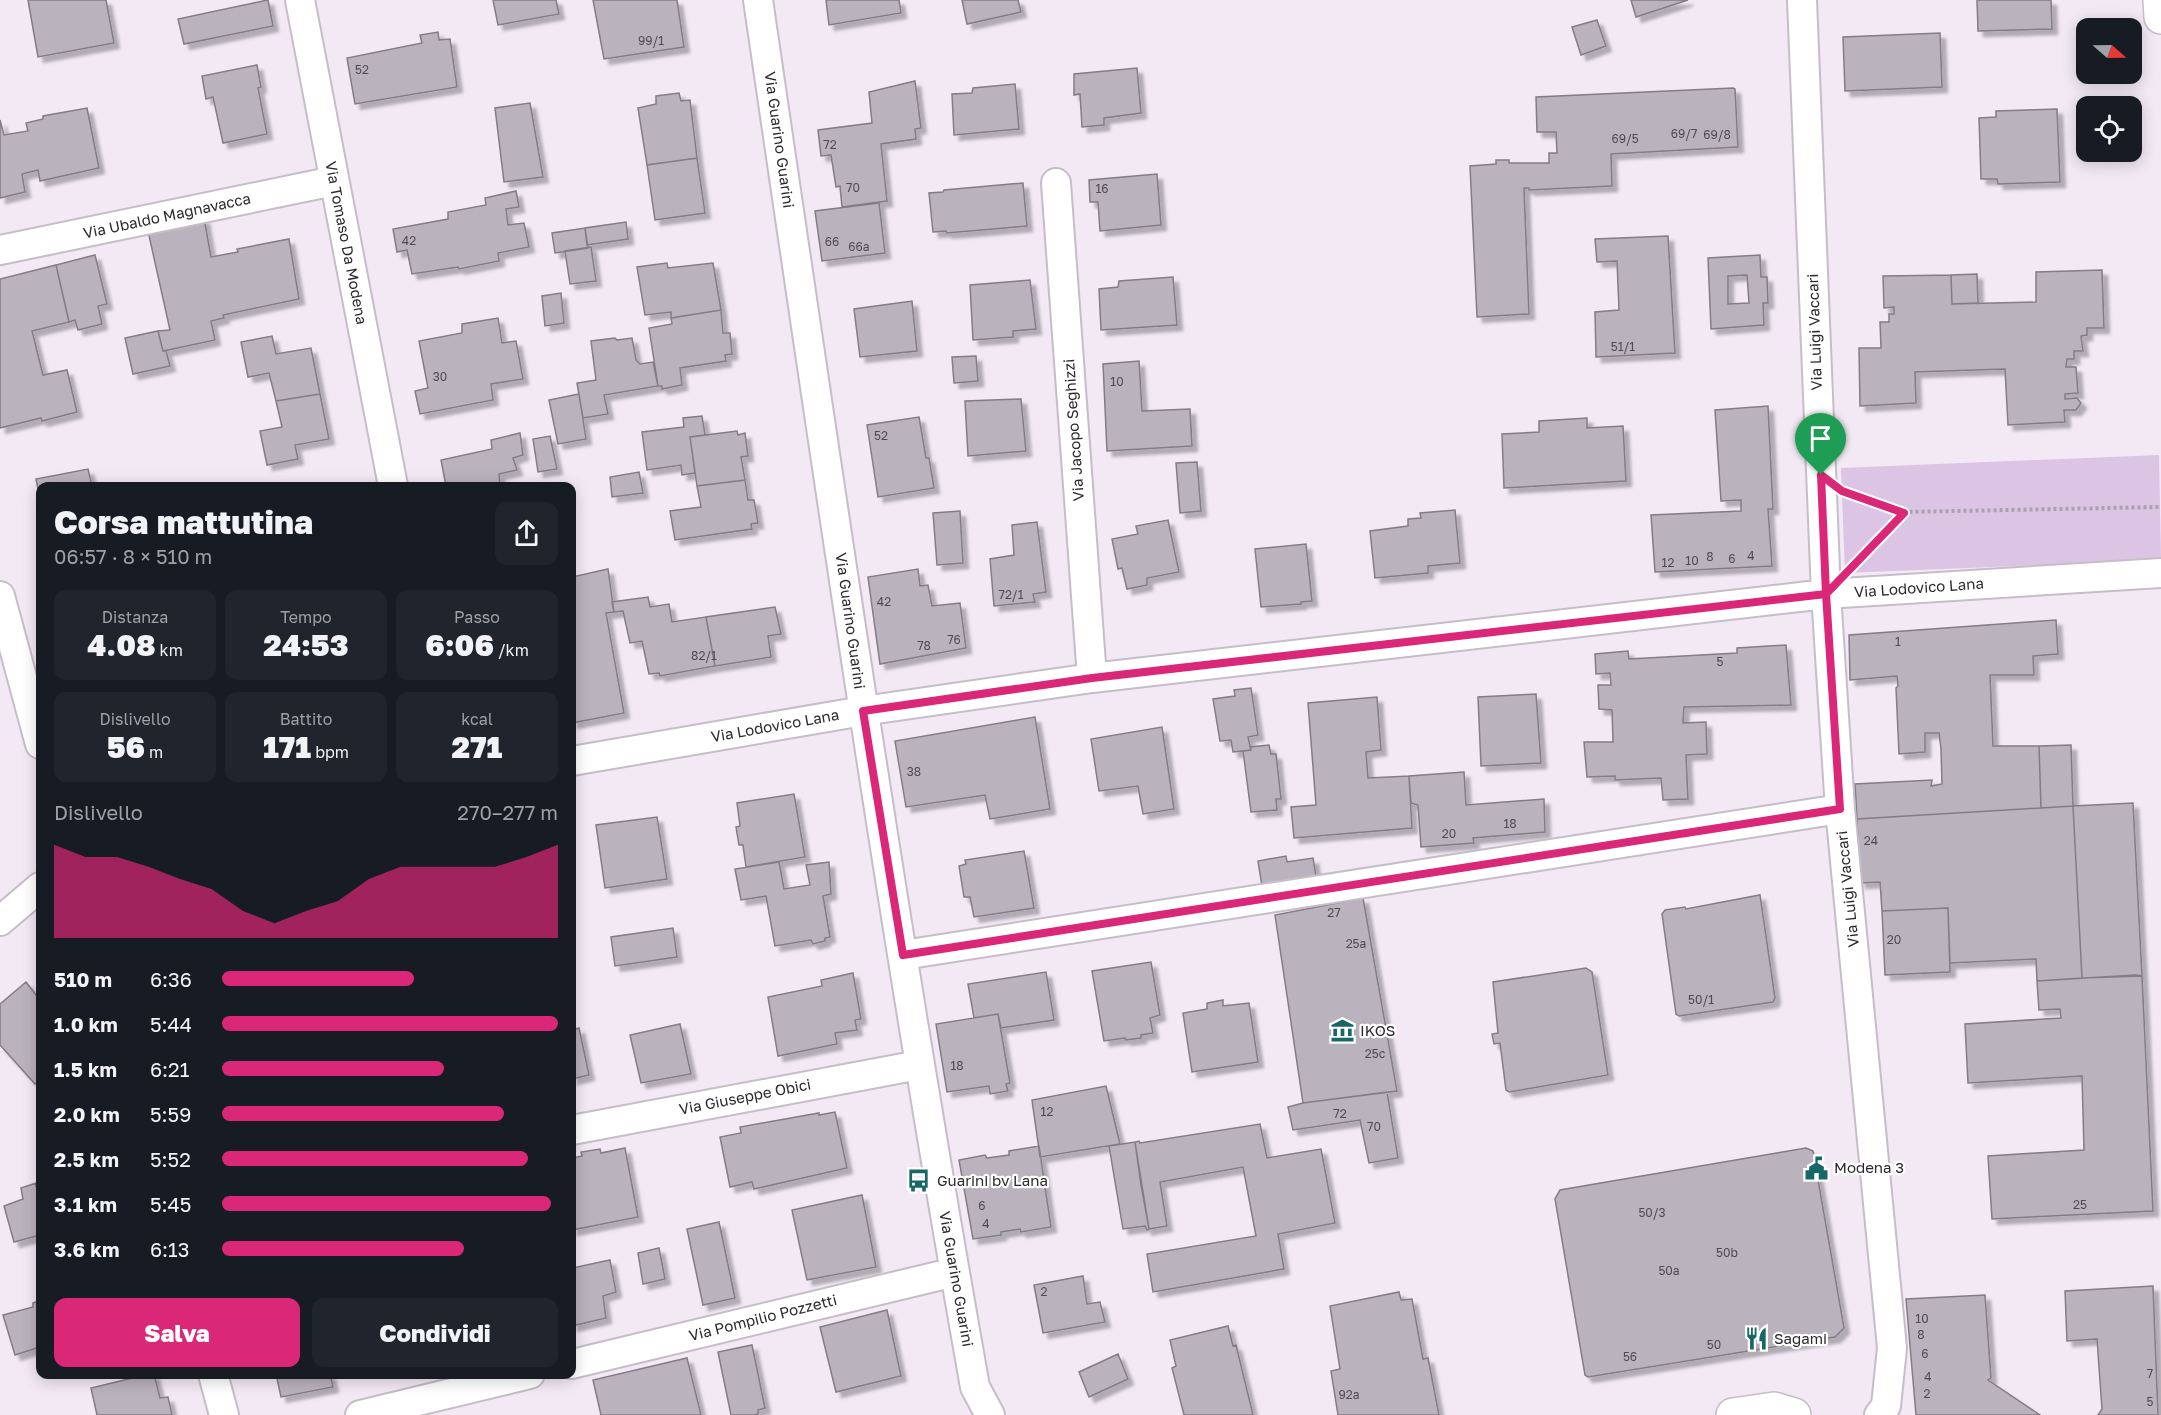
<!DOCTYPE html>
<html lang="it">
<meta charset="utf-8">
<style>
body{margin:0;font-family:"Golos Text",sans-serif;background:#20242c;color:#f1f3f6;height:100vh;display:flex;flex-direction:column;font-size:22px;white-space:nowrap}
*{box-sizing:border-box;margin:0}
p{font-size:20px;color:#9ea1a6}
.icon{flex:none;width:33px;height:33px;fill:none;stroke:currentColor;stroke-width:2;stroke-linecap:round;stroke-linejoin:round}
.map{position:relative;flex:1;overflow:hidden}
.sheet{position:absolute;left:36px;top:482px;width:540px;height:897px;display:flex;flex-direction:column;background:#171b24;border-radius:12px;box-shadow:0 3px 15px #0003}
.sheet>*{flex:none}
.needle{width:39px;rotate:110deg}
.buttons{position:absolute;left:2076px;top:18px;display:grid;gap:12px}
.buttons a{display:grid;place-items:center;width:66px;height:66px;border-radius:12px;background:#171b24;box-shadow:0 3px 15px #0003;font-size:30px}
.pin{position:absolute;display:grid;place-items:center;width:51px;height:51px;color:#fff;margin:-62px -26px;border-radius:50% 50% 50% 0;rotate:-45deg;box-shadow:0 0 6px #0007}
.pin .icon{rotate:45deg}
.round{display:grid;place-items:center;flex:none;width:63px;height:63px;border-radius:12px;background:#20242c}
.summary{display:flex;align-items:center;justify-content:space-between;height:102px;padding:0 18px}
h1{font-size:33px;font-weight:800;line-height:45px}
.metrics{display:grid;grid-template-columns:repeat(3,1fr);gap:9px;height:102px;padding:6px 18px}
.metrics div{display:grid;align-content:center;border-radius:12px;background:#20242c;text-align:center}
.metrics b{font-size:30px;font-weight:800}
.metrics small{font-size:16px;font-weight:400}
.metrics p{font-size:16px}
.chart{height:168px;padding:12px 18px}
.chart p{display:flex;justify-content:space-between}
.chart svg{width:100%;height:108px;margin-top:6px;fill:#db2777;opacity:.7}
.primary-button{display:flex;gap:12px;margin-top:auto;padding:12px 18px}
.primary-button a{flex:1;height:69px;border-radius:12px;background:#db2777;color:#fff;font-size:24px;font-weight:800;line-height:69px;text-align:center}
.primary-button a+a{background:#20242c;color:#f1f3f6}
ul{padding:0 18px;list-style:none;font-size:20px}
li{display:grid;grid-template-columns:96px 72px 1fr;align-items:center;height:45px}
li i{height:15px;border-radius:8px;background:#db2777}
.map>svg:first-child{display:block}
.green{fill:#dcc4e4}
.building{fill:#bab2bd;stroke:#847c86;stroke-width:1.5;fill-rule:evenodd;filter:url(#shadow)}
.lines{fill:none;stroke-linecap:round;stroke-linejoin:round}
.street-casing{stroke:#c6bdc8;stroke-width:32}
.secondary-casing{stroke:#c6bdc8;stroke-width:36}
.path{stroke:#a9a2ab;stroke-width:4;stroke-dasharray:3 3;stroke-linecap:butt}
.street{stroke:#fff;stroke-width:28}
.secondary{stroke:#fff;stroke-width:33}
.route-casing{stroke:#fff;stroke-width:12}
.route{stroke:#db2777;stroke-width:8}
.labels{text-anchor:middle;stroke-width:4.5;stroke-linejoin:round;paint-order:stroke}
.number-label{font-size:12px;fill:#504b51}
.street-label{font-size:15px;fill:#2c292d;stroke:#fff}
.poi-label{font-size:15px;fill:#2c292d;stroke:#fff;text-anchor:start}
</style>
<div class="map">
<svg width="2161" height="1415" viewBox="0 0 2161 1415">
<defs>
<filter id="shadow"><feDropShadow dx="5.5" dy="5.5" stdDeviation="1.5" flood-color="#0004"/></filter>
</defs>
<rect width="100%" height="100%" fill="#f2e9f5"/>
<!-- green -->
<path class="green" d="M2159,455L2161,560L1845,573L1841,468Z"/>
<!-- building -->
<path class="building" d="M28,0H106L114,43L38,57Z
M268,0L273,26L184,44L178,19Z
M493,0H556L559,14L498,25Z
M593,0H677L684,47L604,59Z
M826,0H899L901,13L829,25Z
M962,0H1018L1021,12L967,24Z
M1631,0H1688L1636,17Z
M1977,0H2051L2052,29L1978,31Z
M1597,20L1606,46L1581,55L1572,27Z
M438,32L439,40L450,39L457,87L355,104L347,58L422,43L420,35Z
M1940,33L1942,87L1845,91L1843,37Z
M257,65L261,87L258,88L267,134L223,143L213,97L206,99L202,76Z
M1137,68L1141,113L1104,118V125L1082,127L1080,94L1074,95V74Z
M915,81L921,128L915,129L916,139L881,144L887,201L842,207L840,186L836,187L831,155L821,156L818,130L872,123L869,92Z
M1015,84L1019,129L954,135L952,94L972,93L973,88Z
M1733,88L1735,89L1738,147L1611,154L1612,186L1529,190V188H1524L1529,314L1477,317L1470,166L1496,164V160H1509V163H1549V153H1557L1556,132H1537L1536,97Z
M679,93L681,101L690,100L697,158L647,165L638,108L656,104V96Z
M530,103L543,177L504,182L495,108Z
M87,108L99,168L40,181L38,170L22,174L25,192L0,198V120L4,135L28,131L26,123L43,119V116Z
M2057,109L2060,182L1998,184L1997,179H1981L1979,118L1996,117V111Z
M697,158L705,213L655,220L647,165Z
M1157,174L1161,225L1100,231L1098,202H1090L1089,180Z
M1023,183L1027,226L947,233L946,231L933,232L929,193L943,192L944,190Z
M516,191L519,207L506,209L508,225L524,223L529,247L498,253L499,261L459,269L458,267L412,274L407,250L397,252L393,229L448,219V212L486,205L485,198Z
M879,203L885,253L822,261L815,211Z
M204,218L211,257L238,252L237,249L289,239L299,299L223,315L224,318L211,321L215,340L163,351L158,331L170,330L148,231Z
M626,222L628,239L587,245L585,228Z
M585,228L588,248L555,253L552,233Z
M1668,236L1675,353L1596,357L1595,312L1619,310L1617,261L1597,262L1595,239Z
M591,247L596,281L570,284L565,251Z
M95,255L107,304L98,306L102,324L78,330L75,320L69,322L56,265Z
M1760,255L1761,277H1767L1768,303H1763L1764,325L1711,329L1708,258ZM1747,275L1749,303L1728,304V276Z
M667,263L668,268L713,263L721,310L671,318V312L645,315L637,267Z
M56,265L69,322L32,331L43,375L67,370L77,412L42,421L41,418L0,428V279Z
M2102,270L2104,328H2087V335L2081,336L2083,351H2074V359H2067L2066,367H2076L2078,393L2065,394V399L2077,398L2081,403L2076,410H2064L2065,422L2008,425L2005,369L1915,372L1916,403L1860,406L1859,348H1881L1880,322H1889V314H1894V307L1884,308L1883,276L1951,275L1952,304L2036,302V272Z
M1977,274L1978,303L1952,304L1951,275Z
M1173,277L1177,325L1101,330L1099,289L1118,287L1119,281Z
M1030,280L1036,329L1013,331V337L973,340L970,285Z
M561,293L564,323L545,326L542,296Z
M912,301L917,351L860,357L854,309Z
M721,310L723,333H730L732,354L725,355L726,361L680,368L682,385L662,389V386H658L649,328L672,324L671,318Z
M498,318L502,343L516,341L523,379L491,384L493,400L420,414L415,391L428,388L419,341L462,333V324Z
M158,331L163,351H166L170,366L133,374L125,338Z
M272,336L276,354L311,348L320,394L276,401L269,373L248,377L241,342Z
M615,338L617,340L632,338L636,360L640,364L653,362L658,386L604,395L608,414L583,418L577,383L596,380L591,341Z
M976,356L978,381L954,383L952,357Z
M1139,361L1142,411L1190,409L1192,446L1107,451L1103,364Z
M320,394L329,439L295,445L298,459L267,465L260,431L282,427L276,401Z
M579,394L586,439L558,444L549,400Z
M1021,399L1026,451L968,456L965,401Z
M1768,406L1773,509H1768L1772,566L1655,572L1651,515L1741,511V500L1721,501L1715,410Z
M702,416L705,435L690,437L695,473L682,475L681,465L647,470L642,432L684,427L683,418Z
M919,417L926,458H929L934,488L878,497L867,425Z
M1587,418V428L1623,426L1626,481L1504,488L1502,434L1539,432V421Z
M737,431L738,435L745,433L748,456L741,457L745,480L697,486L690,437Z
M520,433L523,455L513,458L517,470L499,474L500,485L446,486L441,460L492,449L491,440Z
M550,436L557,469L538,472L533,439Z
M1197,462L1201,511L1180,513L1176,463Z
M88,469L92,486H40V499L36,479Z
M639,472L643,493L612,497L610,477Z
M745,480L748,500H754L758,523L751,524L752,529L675,540L670,511L701,507L697,486Z
M1455,510L1460,563L1428,566V573L1375,578L1370,531L1408,526V519L1421,518L1420,513Z
M960,511L963,563L937,565L933,513Z
M1168,520L1179,572L1147,578V585L1127,589L1122,568L1118,569L1112,539L1138,534L1136,526Z
M1037,522L1046,592L1033,594L1035,602L994,606L990,559L1014,555L1012,525Z
M1306,544L1312,601L1301,602V604L1261,607L1255,549Z
M608,569L614,612L606,613L624,713L572,723V577Z
M918,569L920,586L928,585L932,606L960,603L966,648L880,664L868,577Z
M648,597L650,607L669,604L672,622L706,617L715,666L660,676L659,673L649,674L642,641L630,643L623,611L614,612L612,602Z
M775,607L781,634L768,636L771,657L715,666L706,617Z
M2056,620L2058,654L2033,656L2034,675H1990L1993,746H2039L2041,808L1857,819L1855,784L1932,780L1931,786L1942,784L1941,749L1939,733H1925V752L1899,754L1896,688L1898,686L1897,676L1850,680L1849,635Z
M1786,645L1791,705L1684,707L1683,723L1706,722L1707,754L1686,755L1688,799L1663,800L1661,778L1615,780V776L1587,777L1584,742H1613L1612,710L1599,709L1598,685H1611L1610,673L1596,674L1595,654L1628,651L1629,659L1737,653V648Z
M1251,688L1258,735L1248,737L1251,750L1233,752L1231,740L1220,741L1213,699L1235,696L1234,690Z
M1536,694L1541,763L1481,766L1478,697Z
M1377,697L1381,750L1366,752L1368,778L1409,776L1412,828L1294,838L1291,807L1316,805L1308,703Z
M1035,717L1050,809L990,819L985,795L906,807L895,741Z
M1162,727L1174,809L1143,814L1138,786L1099,791L1091,739Z
M1269,745L1271,754H1276L1281,799H1276L1277,810L1251,812L1243,751L1251,750L1250,747Z
M2071,745L2073,806L2041,808L2039,746Z
M1464,772L1466,805L1544,799L1545,832L1473,838L1474,843L1421,847L1418,805L1411,803L1409,776Z
M794,794L805,857L746,867L743,845H739L736,827L740,826L737,803Z
M2133,803L2142,976L2082,978L2073,806Z
M2073,806L2082,978L2037,981L2036,959L1950,963L1948,908L1882,911L1880,882L1860,883L1857,819Z
M657,817L667,879L605,888L596,825Z
M1024,851L1034,908L974,917L970,897H964L959,866L966,864L965,860Z
M1286,856L1287,862L1313,858L1316,876L1262,886L1258,861Z
M779,862L784,889L810,885L806,865L829,862L831,894L823,896L830,937L825,938V941L813,944L811,940L775,946L766,896L741,900L735,869Z
M1760,895L1775,998L1773,1002L1679,1016L1676,1014L1662,914L1665,910L1685,907L1686,909Z
M1363,898L1397,1091L1303,1103L1275,915Z
M1948,908L1950,972L1885,975L1882,911Z
M673,928L677,957L615,966L611,937Z
M1151,962L1160,1015L1150,1018L1153,1033L1141,1035V1038L1126,1040L1125,1038L1104,1041L1092,971Z
M1586,968L1592,972L1608,1075L1509,1092L1506,1090L1500,1043L1494,1044L1492,1034L1498,1033L1493,982Z
M1046,972L1054,1020L1001,1028L998,1014L974,1018L968,984Z
M853,973L861,1019L855,1020L857,1030L835,1033L837,1044L778,1056L768,997L822,986L821,980Z
M2135,975L2142,976L2153,1211L1992,1219L1988,1156L2084,1150L2082,1076L1968,1083L1965,1024L2061,1018L2060,1009L2039,1010L2037,981Z
M26,982L40,1000V1082L39,1081L35,1084L0,1045V1004Z
M1223,1000V1006L1249,1003L1258,1062L1192,1072L1183,1013L1207,1009V1003Z
M998,1014L1010,1083L1006,1084L1008,1091L990,1094L989,1086L947,1092L936,1024Z
M680,1024L691,1074L641,1083L630,1035Z
M579,1028L589,1075L572,1079V1030Z
M1106,1086L1120,1144L1040,1157L1032,1100Z
M1387,1092L1398,1158L1369,1163L1360,1120L1293,1130L1288,1107L1303,1103Z
M835,1112L847,1168L754,1189L752,1182L730,1187L720,1137L741,1133L740,1127L819,1113V1115Z
M1260,1124L1267,1158L1321,1149L1335,1223L1278,1234L1284,1269L1153,1292L1147,1254L1256,1236L1243,1167L1160,1182L1167,1226L1149,1229L1135,1142L1139,1141L1140,1143Z
M1135,1142L1141,1185L1149,1229L1147,1230L1145,1226L1123,1229L1109,1146Z
M1039,1146L1051,1227L1021,1232L1020,1229L1001,1232V1235L973,1239L959,1160L985,1155L987,1158L1009,1155V1151Z
M625,1148L638,1217L572,1230V1158L582,1156L581,1152L600,1149L601,1153Z
M1806,1148L1813,1151L1844,1328L1835,1337L1588,1377L1585,1375L1555,1199L1560,1190Z
M36,1183V1186L40,1185V1235L14,1242L4,1206L23,1199L21,1188Z
M862,1195L876,1267L807,1280L792,1210Z
M719,1222L735,1298L703,1305L687,1229Z
M659,1248L665,1279L643,1284L638,1253Z
M610,1260L616,1292L603,1296L606,1318L572,1326V1268Z
M1083,1276L1087,1304L1100,1302L1105,1322L1043,1333L1034,1285Z
M2153,1286L2158,1415H2098L2102,1409L2097,1339L2067,1341L2065,1291Z
M38,1291H40V1347L15,1355L3,1315L33,1307V1303L40,1300Z
M1399,1292L1401,1300L1412,1299L1423,1359L1428,1358L1439,1415H1338L1331,1371L1340,1369L1330,1306Z
M1985,1295L1991,1378L1988,1380L2040,1415H1916L1906,1299Z
M887,1310L901,1376L836,1392L820,1327Z
M1228,1326L1233,1346L1236,1345L1253,1415H1184L1172,1368L1176,1366L1170,1340Z
M752,1345L765,1408L758,1410V1414L755,1415H731L718,1352Z
M1118,1354L1128,1379L1089,1397L1079,1372Z
M687,1358L701,1415H601L593,1380Z
M149,1374H154L160,1398L168,1397L172,1415H97L91,1388Z
M276,1374H330L333,1387L281,1397Z"/>
<g class="lines">
<defs>
<path id="street" d="M300,0L393,486
M758,0C826,463 893,926 975,1387L990,1415
M1802,0L1826,594L1840,809L1892,1348L1886,1406L1879,1415
M1056,183L1092,678
M0,250L334,181
M0,596L40,744
M572,761L863,711L1092,678L1826,594L2161,573
M0,921L40,887
M903,955L1840,809
M572,1130L919,1065
M572,1364L955,1272
M213,1374L224,1415
M360,1415L530,1374"/>
<path id="secondary" d="M2160,0L2161,17
M1733,1415L1774,1409L1794,1415"/>
</defs>
<!-- street casing -->
<use href="#street" class="street-casing"/>
<!-- secondary casing -->
<use href="#secondary" class="secondary-casing"/>
<!-- path -->
<path class="path" d="M1853,495L1904,512
M1858,560L1904,512L2161,507"/>
<!-- street -->
<use href="#street" class="street"/>
<!-- secondary -->
<use href="#secondary" class="secondary"/>
</g>
<g class="lines">
<defs>
<path id="route" d="M1821,475L1826,594L1092,678L863,711L903,955L1840,809L1826,594L1904,513L1842,491L1821,475"/>
</defs>
<!-- route casing -->
<use href="#route" class="route-casing"/>
<!-- route -->
<use href="#route" class="route"/>
</g>
<!-- icons -->
<defs>
<symbol id="museum-bare" viewBox="-9 -9 18 18"><path d="M0-6L6-3V-2H-6V-3ZM-5-1h2V3h-2ZM-1-1h2V3h-2ZM3-1h2V3H3ZM-6 4H6V6H-6Z" fill="#176668" stroke="#fff" stroke-width="2.5" paint-order="stroke"/></symbol>
<symbol id="civic-bare" viewBox="-9 -9 18 18"><path d="M-.6-6.5H3V-4.5H.6V-3L4-1V1h2V6H-6V1h2V-1L-.6-3ZM-1.2 2.5V6h2.4V2.5Z" fill="#176668" stroke="#fff" stroke-width="2.5" paint-order="stroke"/></symbol>
<symbol id="bus-bare" viewBox="-9 -9 18 18"><path d="M-5-6H5V4H4V6H2V4H-2V6H-4V4H-5ZM-3.5-4V0h7V-4ZM-3.5 1.2v1.5H-2V1.2ZM2 1.2v1.5H3.5V1.2Z" fill="#176668" stroke="#fff" stroke-width="2.5" paint-order="stroke"/></symbol>
<symbol id="restaurant-bare" viewBox="-9 -9 18 18"><path d="M-5-6h1v4h1v-4h1v4h1v-4h1v5L-1.5 .5V6h-2V.5L-5-1ZM5-6V6H3V1.5H1.5Q1.5-4 5-6Z" fill="#176668" stroke="#fff" stroke-width="2.5" paint-order="stroke"/></symbol>
</defs>
<g fill-rule="evenodd">
<use href="#museum-bare" x="1326" y="1014" width="33" height="33"/>
<use href="#civic-bare" x="1800" y="1152" width="33" height="33"/>
<use href="#bus-bare" x="902" y="1164" width="33" height="33"/>
<use href="#restaurant-bare" x="1740" y="1322" width="33" height="33"/>
</g>
<g class="labels">
<!-- number labels -->
<g class="number-label">
<text x="651" y="45">99/1</text>
<text x="362" y="74">52</text>
<text x="1684" y="138">69/7</text>
<text x="1717" y="139">69/8</text>
<text x="1625" y="143">69/5</text>
<text x="830" y="149">72</text>
<text x="853" y="192">70</text>
<text x="1102" y="193">16</text>
<text x="409" y="245">42</text>
<text x="832" y="246">66</text>
<text x="859" y="251">66a</text>
<text x="1623" y="351">51/1</text>
<text x="440" y="381">30</text>
<text x="1117" y="386">10</text>
<text x="881" y="440">52</text>
<text x="1751" y="560">4</text>
<text x="1710" y="561">8</text>
<text x="1732" y="563">6</text>
<text x="1692" y="565">10</text>
<text x="1668" y="567">12</text>
<text x="1011" y="599">72/1</text>
<text x="884" y="606">42</text>
<text x="954" y="644">76</text>
<text x="1898" y="646">1</text>
<text x="924" y="650">78</text>
<text x="704" y="660">82/1</text>
<text x="1720" y="666">5</text>
<text x="914" y="776">38</text>
<text x="1510" y="828">18</text>
<text x="1449" y="838">20</text>
<text x="1871" y="845">24</text>
<text x="1334" y="917">27</text>
<text x="1894" y="944">20</text>
<text x="1356" y="948">25a</text>
<text x="1701" y="1004">50/1</text>
<text x="1375" y="1058">25c</text>
<text x="957" y="1070">18</text>
<text x="1047" y="1116">12</text>
<text x="1340" y="1118">72</text>
<text x="1374" y="1131">70</text>
<text x="2080" y="1209">25</text>
<text x="982" y="1210">6</text>
<text x="1652" y="1217">50/3</text>
<text x="986" y="1228">4</text>
<text x="1727" y="1257">50b</text>
<text x="1669" y="1275">50a</text>
<text x="1044" y="1296">2</text>
<text x="1922" y="1323">10</text>
<text x="1921" y="1339">8</text>
<text x="1714" y="1349">50</text>
<text x="1925" y="1358">6</text>
<text x="1630" y="1361">56</text>
<text x="2150" y="1378">7</text>
<text x="1928" y="1381">4</text>
<text x="1927" y="1398">2</text>
<text x="1349" y="1399">92a</text>
<text x="2150" y="1406">5</text>
</g>
<!-- street labels -->
<g class="street-label">
<text transform="translate(779 140) rotate(82)" y="5">Via Guarino Guarini</text>
<text transform="translate(167 216) rotate(-12)" y="5">Via Ubaldo Magnavacca</text>
<text transform="translate(346 243) rotate(79)" y="5">Via Tomaso Da Modena</text>
<text transform="translate(1815 332) rotate(-92)" y="5">Via Luigi Vaccari</text>
<text transform="translate(1074 430) rotate(-94)" y="5">Via Jacopo Seghizzi</text>
<text transform="translate(1919 588) rotate(-4)" y="5">Via Lodovico Lana</text>
<text transform="translate(850 621) rotate(82)" y="5">Via Guarino Guarini</text>
<text transform="translate(775 726) rotate(-10)" y="5">Via Lodovico Lana</text>
<text transform="translate(1848 889) rotate(-96)" y="5">Via Luigi Vaccari</text>
<text transform="translate(745 1097) rotate(-11)" y="5">Via Giuseppe Obici</text>
<text transform="translate(956 1279) rotate(80)" y="5">Via Guarino Guarini</text>
<text transform="translate(763 1318) rotate(-14)" y="5">Via Pompilio Pozzetti</text>
</g>
<!-- poi labels -->
<g class="poi-label">
<text x="1360" y="1036">IKOS</text>
<text x="1834" y="1173">Modena 3</text>
<text x="937" y="1186">Guarini bv Lana</text>
<text x="1774" y="1344">Sagami</text>
</g>
</g>
</svg>
<div class="buttons">
<a><svg class="needle" viewBox="-14 -14 28 28"><path d="M0-13l5 13h-10z" fill="#e53935"/><path d="M0 13l5-13h-10z" fill="#9ea1a6"/></svg></a>
<a><svg class="icon" aria-label="locate" viewBox="0 0 24 24"><circle cx="12" cy="12" r="6"/><path d="M12 2v4M12 18v4M2 12h4M18 12h4"/></svg></a>
</div>
<div class="pin" style="left:1821px;top:475px;background:#1e9e55"><svg class="icon" aria-label="arrive" viewBox="0 0 24 24"><path d="M6 21V4h12l-3 4 3 4H6"/></svg></div>
<section class="sheet">
<div class="summary"><div><h1>Corsa mattutina</h1><p>06:57 · 8 × 510 m</p></div><a class="round"><svg class="icon" aria-label="share" viewBox="0 0 24 24"><path d="M12 15V3M7 8l5-5 5 5M5 13v7h14v-7"/></svg></a></div>
<div class="metrics">
<div><p>Distanza</p><b>4.08<small> km</small></b></div>
<div><p>Tempo</p><b>24:53</b></div>
<div><p>Passo</p><b>6:06<small> /km</small></b></div>
</div>
<div class="metrics">
<div><p>Dislivello</p><b>56<small> m</small></b></div>
<div><p>Battito</p><b>171<small> bpm</small></b></div>
<div><p>kcal</p><b>271</b></div>
</div>
<div class="chart"><p><span>Dislivello</span>270–277 m</p>
<svg viewBox="0 0 160 44" preserveAspectRatio="none"><path d="M0 44V6L10 11L20 11L30 15L40 20L50 24L60 33L70 38L80 33L90 29L100 20L110 15L120 15L130 15L140 15L150 11L160 6V44z"/></svg>
</div>
<ul>
<li><b>510 m</b>6:36<i style="width:57%"></i></li>
<li><b>1.0 km</b>5:44<i style="width:100%"></i></li>
<li><b>1.5 km</b>6:21<i style="width:66%"></i></li>
<li><b>2.0 km</b>5:59<i style="width:84%"></i></li>
<li><b>2.5 km</b>5:52<i style="width:91%"></i></li>
<li><b>3.1 km</b>5:45<i style="width:98%"></i></li>
<li><b>3.6 km</b>6:13<i style="width:72%"></i></li>
</ul>
<div class="primary-button"><a>Salva</a><a>Condividi</a></div>
</section>
</div>
